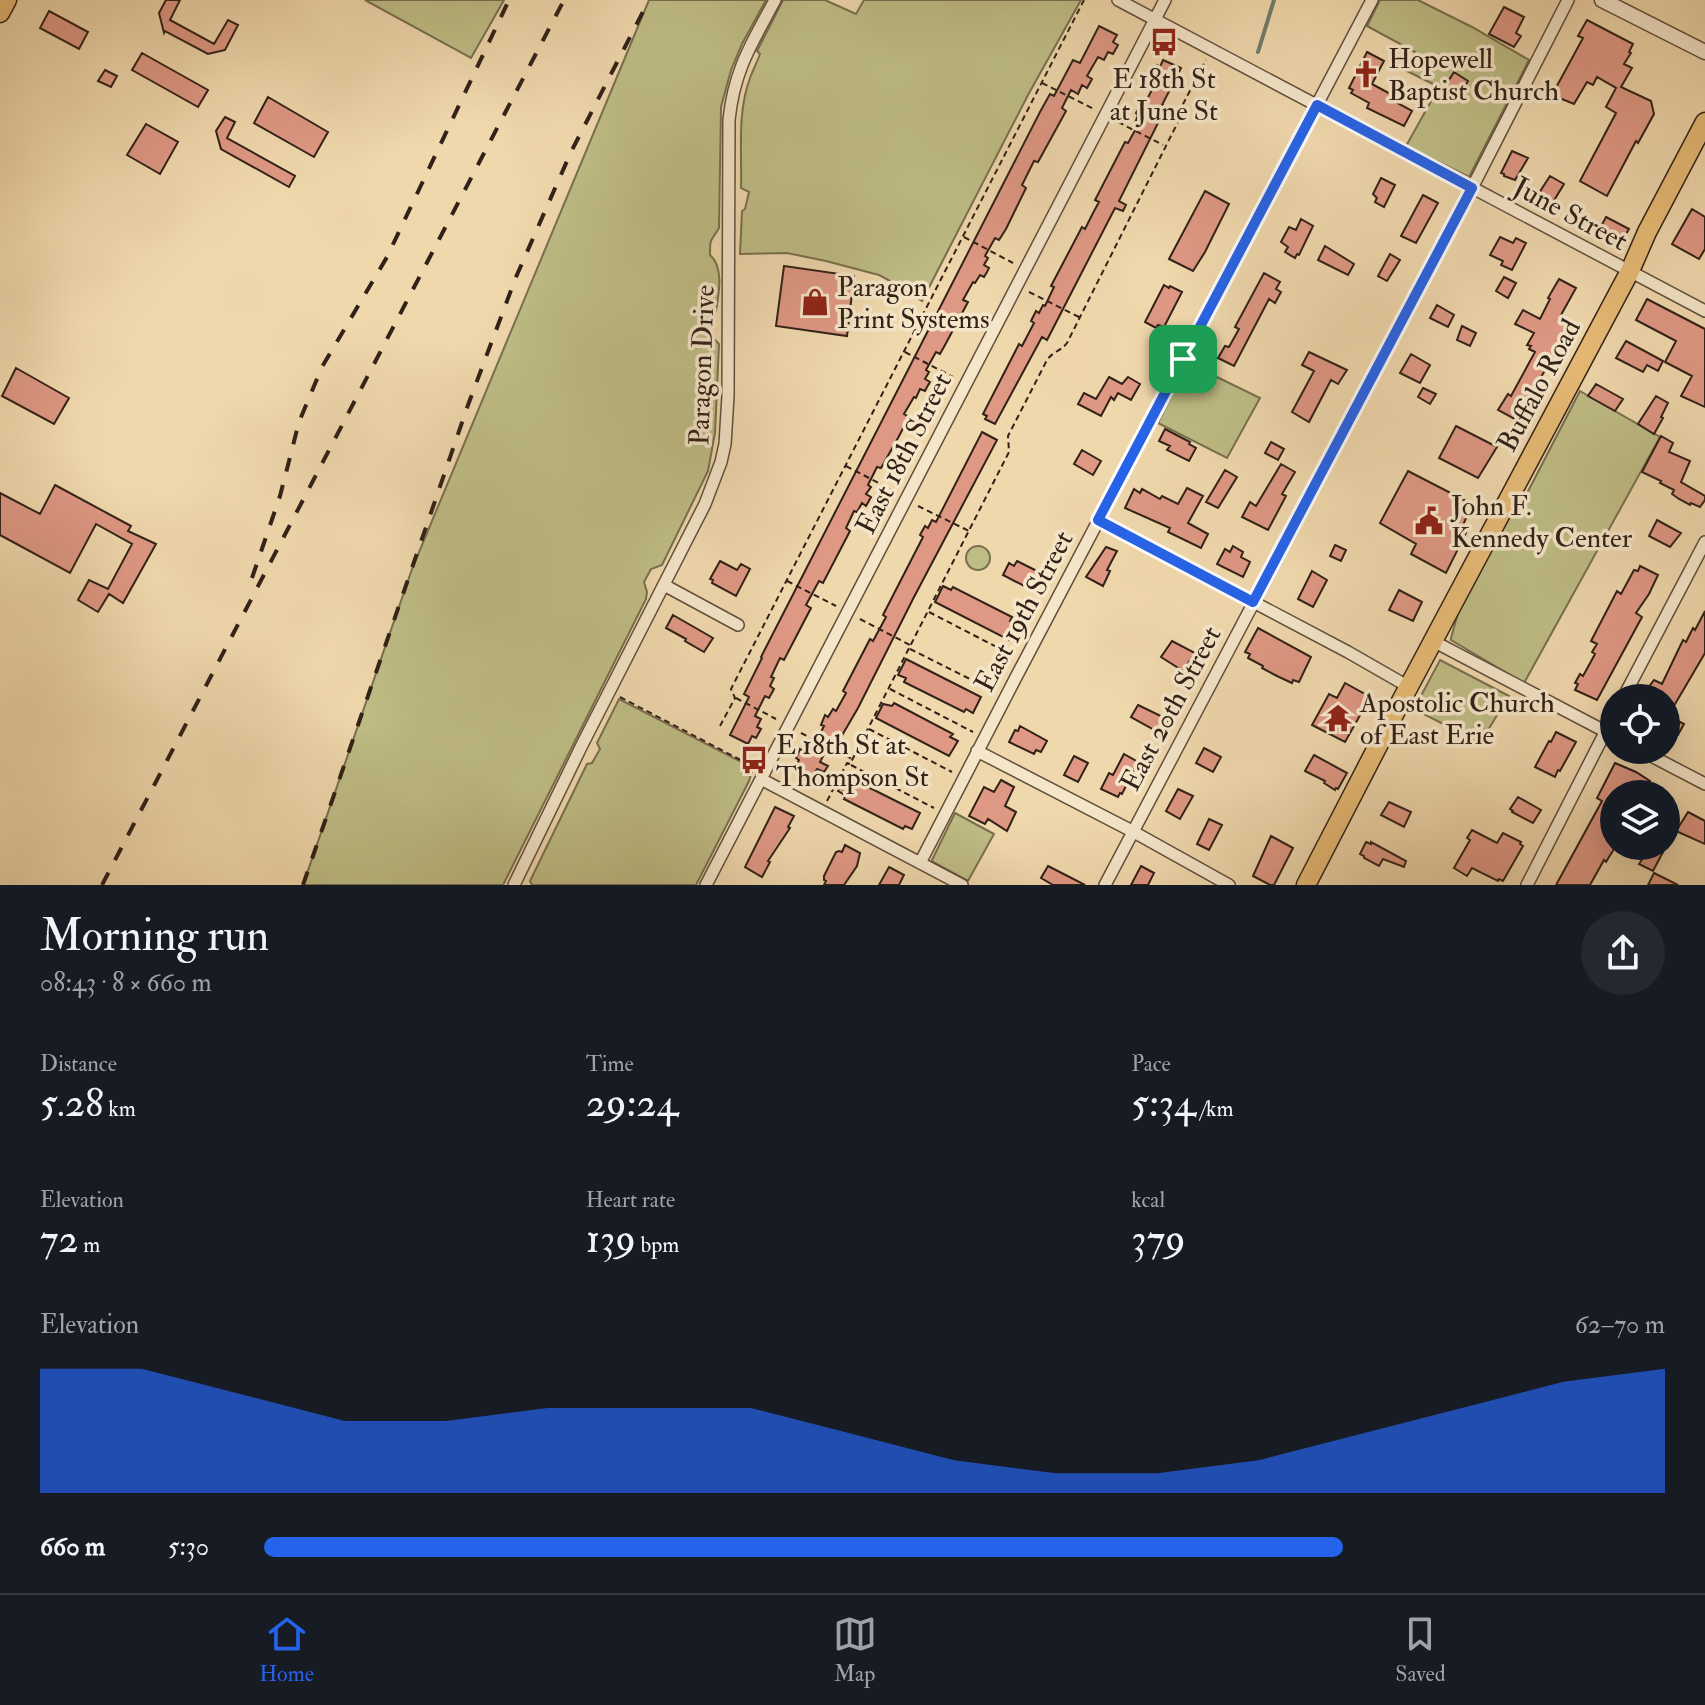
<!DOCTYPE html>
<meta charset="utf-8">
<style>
body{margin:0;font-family:"IM FELL Double Pica",serif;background:#242831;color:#f1f3f6;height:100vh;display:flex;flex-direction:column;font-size:30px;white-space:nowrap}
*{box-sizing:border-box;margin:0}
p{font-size:26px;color:#9ea1a6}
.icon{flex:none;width:44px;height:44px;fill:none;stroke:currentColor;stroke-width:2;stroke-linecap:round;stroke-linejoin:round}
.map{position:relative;height:885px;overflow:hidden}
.side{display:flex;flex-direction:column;background:#171b24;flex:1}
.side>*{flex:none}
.tools{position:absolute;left:1600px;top:684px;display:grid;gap:16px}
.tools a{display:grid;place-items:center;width:80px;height:80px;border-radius:50%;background:#171b24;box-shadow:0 8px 32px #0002;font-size:40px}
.pin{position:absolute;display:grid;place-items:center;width:68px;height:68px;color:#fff;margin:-34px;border-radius:16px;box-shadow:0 4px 12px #0006}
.round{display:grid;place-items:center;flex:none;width:84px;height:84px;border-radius:42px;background:#242831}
.overview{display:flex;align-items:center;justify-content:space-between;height:136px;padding:0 40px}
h1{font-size:44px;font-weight:600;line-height:60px}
.stats{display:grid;grid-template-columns:repeat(3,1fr);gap:12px;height:136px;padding:8px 40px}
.stats div{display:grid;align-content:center}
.stats b{font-size:40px;font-weight:600}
.stats small{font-size:22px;font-weight:400}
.stats p{font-size:22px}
.chart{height:224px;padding:16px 40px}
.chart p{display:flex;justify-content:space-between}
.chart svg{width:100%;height:144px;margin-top:8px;fill:#2563eb;opacity:.7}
ul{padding:0 40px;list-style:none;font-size:26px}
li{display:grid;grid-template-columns:128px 96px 1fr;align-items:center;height:60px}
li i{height:20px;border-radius:10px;background:#2563eb}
.dock{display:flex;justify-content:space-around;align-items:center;height:112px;border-top:2px solid #363941;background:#171b24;font-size:22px;color:#9ea1a6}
.dock a{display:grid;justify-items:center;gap:4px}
.dock .selected{color:#2563eb}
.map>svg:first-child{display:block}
.green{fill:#bfbd86;stroke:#786f4e;stroke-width:2}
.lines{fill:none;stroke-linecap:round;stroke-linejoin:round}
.stream{stroke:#717d6c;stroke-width:4}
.building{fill:#df9884;stroke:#312117;stroke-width:2}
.minor-casing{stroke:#614f3c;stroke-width:14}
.tertiary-casing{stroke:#614f3c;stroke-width:17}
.primary-casing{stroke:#312117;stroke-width:21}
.path{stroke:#312117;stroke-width:2;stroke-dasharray:6 4;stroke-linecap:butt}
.minor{stroke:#f5e6ca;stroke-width:11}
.tertiary{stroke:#f5e6ca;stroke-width:14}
.primary{stroke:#e8bc76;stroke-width:18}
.rail{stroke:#312117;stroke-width:4;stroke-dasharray:14 14;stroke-linecap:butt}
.route-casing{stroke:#fff;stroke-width:16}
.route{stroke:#2563eb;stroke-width:10}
.labels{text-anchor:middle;stroke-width:7;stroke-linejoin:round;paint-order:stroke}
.poi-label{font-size:28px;fill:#312117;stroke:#f5e6ca;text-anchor:start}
.street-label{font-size:28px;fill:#312117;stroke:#f5e6ca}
</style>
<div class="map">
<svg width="1705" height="885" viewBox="0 0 1705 885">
<rect width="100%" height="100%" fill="#f0d8ad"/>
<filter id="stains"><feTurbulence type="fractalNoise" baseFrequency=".0025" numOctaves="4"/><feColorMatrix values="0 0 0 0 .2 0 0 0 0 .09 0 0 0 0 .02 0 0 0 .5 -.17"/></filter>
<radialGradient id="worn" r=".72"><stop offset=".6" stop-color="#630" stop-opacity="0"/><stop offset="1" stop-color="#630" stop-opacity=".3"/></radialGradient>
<!-- green -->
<path class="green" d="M365,0H504L471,58Z
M649,0H766L742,44L731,70L721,107L719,228C711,242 710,236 710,255C724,267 719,293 716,311L710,316L709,333L719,344L715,433L708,471L662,565L651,569L644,582L647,592L646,599L503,885H303L412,569Z
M783,0H825L856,14L864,0H1081L1028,95L922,301L896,284L879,275L826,261L787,253L740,254L742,211L745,209L749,192L741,188C742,151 737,113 750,78C753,70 757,62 760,54L757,51Z
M1380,0H1418L1472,27L1529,60L1469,177L1406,146L1439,87L1405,70L1415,52L1367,26Z
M1188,363L1260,398L1227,458L1158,423Z
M1580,391L1660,437L1524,683L1451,640V638L1458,613L1519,498L1524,499Z
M966 558a12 12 0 1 1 24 0a12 12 0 1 1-24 0Z
M1440,660L1509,696L1480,743L1414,709Z
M619,699L753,768L749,781L696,885H532L530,881L587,764L592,763L600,749L597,743Z
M955,813L994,834L968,881L933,862L932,860Z"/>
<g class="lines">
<!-- stream -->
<path class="stream" d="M1258,52L1274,0"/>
</g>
<!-- building -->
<path class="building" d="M166,0H180L170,20L214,44L228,20L238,25L225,50L208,54L165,31L164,33L159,13Z
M1504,7L1524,17L1516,33L1521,36L1514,47L1489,34Z
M49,11L88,32L79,49L40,28Z
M1587,20L1633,44L1629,52L1631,53L1624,64L1632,68L1621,87L1651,101L1654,114L1638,143L1636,141L1607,196L1580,181L1616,113L1606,107L1616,88L1597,77L1593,85L1587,82L1574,104L1552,95L1583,38L1578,36Z
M1099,26L1117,35L1113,42L1118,45L1113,54L1108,52L1104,60L1098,57L1087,76L1092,79L1087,88L1082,85L1078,94L1071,90L1062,108L1066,111L1038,162L1034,161L1022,185L1026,188L1006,229L999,240L995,238L985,256L988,258L984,265L989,268L987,272L984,277L980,275L975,283L973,282L963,300L968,302L945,345L940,354L936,352L926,370L929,372L925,379L930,382L927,387L925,391L920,389L916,398L914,397L904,414L909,417L898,438L881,468L877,467L868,485L871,487L866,494L871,497L866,506L862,503L857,512L854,511L846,528L850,531L823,583L819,581L806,605L811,608L784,660L780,658L771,677L774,678L770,686L774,689L769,698L765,696L755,716L761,719L757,727L761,729L756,738L752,736L748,744L730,735L749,697L744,694L762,658L761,657L1040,112L1050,94L1054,96L1073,60L1080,63Z
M1367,52L1384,61L1372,84L1396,97L1394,101L1412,111L1404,126L1367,108L1369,103L1351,93L1353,90L1349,88Z
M142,53L208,90L198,107L132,70Z
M1163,60L1181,68L1162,105L1166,107L1119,201L1126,205L1123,211L1115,208L1047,340L1042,337L995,424L985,419L987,416L983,414L1019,344L1022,346L1034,323L1031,321L1036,311L1039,313L1043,305L1045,306L1054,287L1051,286L1082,227L1085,229L1093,213L1099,202L1095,200L1125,142L1128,143L1138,125L1135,123L1138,115L1136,113L1141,104L1144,105L1154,86L1150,85L1155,76L1151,75L1157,65L1160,67Z
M105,70L117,76L111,87L98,81Z
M1454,72L1468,81L1458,97L1444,88Z
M268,97L328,132L314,157L254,123Z
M225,117L235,122L227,138L295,176L289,187L221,149L216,131Z
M146,124L178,142L160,174L127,155Z
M1512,151L1528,158L1515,180L1504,176V174L1501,173Z
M1550,176L1564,184L1553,202L1539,193Z
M1381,178L1395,185L1384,207L1375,202L1377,198L1373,194Z
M1205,191L1229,204L1205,252L1193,271L1169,259Z
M1423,195L1438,203L1416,243L1401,236Z
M1692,209L1705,217V249L1699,259L1672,244Z
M1606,217L1629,229L1621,242L1599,230Z
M1301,219L1313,226L1299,255L1297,254L1295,258L1285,252L1288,247L1281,242L1289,227L1296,230Z
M1500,237L1513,243L1516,238L1526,243L1512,270L1501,265L1503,261L1490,255Z
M1325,246L1354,264L1348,275L1318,260Z
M1390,254L1400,260L1387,281L1378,276Z
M784,266L854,276L847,336L776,326Z
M1264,273L1280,282L1276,289L1281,292L1275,303L1269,299L1234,366L1218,358L1225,346L1229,347L1239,329L1235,327Z
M1504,277L1516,283L1508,298L1496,291Z
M1559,279L1576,288L1561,315L1577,325L1557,362L1552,359L1541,377L1527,405V407L1531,409L1524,422L1521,420L1520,422L1498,410L1508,394L1511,396L1535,352L1529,349L1531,346L1527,345L1534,333L1515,324L1523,310L1540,319L1550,299L1548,298Z
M1164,285L1169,288L1170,286L1182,292L1164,327L1158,325L1156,328L1145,322Z
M1647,299L1705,329V407L1681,396L1692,376L1665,362L1676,341L1636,320Z
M1437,305L1454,315L1448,327L1430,318Z
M1462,326L1476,333L1470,346L1457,340Z
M1626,341L1663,361L1658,371L1647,365L1643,372L1616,358Z
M1309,352L1347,370L1338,384L1331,380L1309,422L1292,412L1314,371L1302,365Z
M1411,354L1430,365L1420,383L1400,373Z
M16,368L69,398L54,424L2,396Z
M1109,377L1122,384L1128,377L1140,384L1131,400L1118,393L1114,400L1111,397L1101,416L1078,404L1084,393L1096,399Z
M1596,384L1623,399L1615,411L1588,396Z
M1423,388L1436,394L1430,404L1418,397Z
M1656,396L1668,403L1661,417L1663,418L1654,434L1638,424Z
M1456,426L1497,447L1478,478L1439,458Z
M1165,429L1190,442L1189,444L1196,448L1189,461L1167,450L1170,446L1159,441Z
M982,432L997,440L914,597L858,708L837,744L831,741L820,762L828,766L824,772L817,769L812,777L794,768L799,760L796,758L800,749L803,751L808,743L814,746L824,726L821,725L825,715L828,717L833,709L836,711L846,693L843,691L870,639L873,641L886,617L883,615L923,537L920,535L925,526L928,528L932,520L936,522Z
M1661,436L1673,443L1669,452L1690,461L1681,482L1705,496V500L1700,507L1691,503L1690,505L1679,499L1672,494L1674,490L1660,483L1661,481L1642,472Z
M1271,442L1284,449L1278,460L1265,453Z
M1082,450L1101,461L1093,475L1074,464Z
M1281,464L1295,472L1282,494L1286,496L1268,530L1242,517L1250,502L1256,506Z
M1225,470L1237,477L1218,508L1206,502Z
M1408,471L1472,504L1461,530L1466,533L1446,573L1411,554L1416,544L1380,523Z
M55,485L131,526L128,531L156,544L123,603L109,594L98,612L78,600L89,580L108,589L132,544L96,524L70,573L0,535V493L40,514Z
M1187,488L1203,496L1188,523L1208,534L1201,548L1168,532L1170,528L1125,508L1134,489L1140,493L1142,489L1160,499L1162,496L1178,504Z
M1657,520L1681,533L1670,547L1649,536Z
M1335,545L1346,550L1341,561L1330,556Z
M1233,546L1243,552L1241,557L1250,562L1243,577L1217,564L1225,549L1230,552Z
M1106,547L1117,551L1107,570L1110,571L1103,586L1086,577Z
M720,561L737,570L741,564L750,569L736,596L712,583L713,580L710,579Z
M1017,561L1041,573L1035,585L1033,584L1030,589L1003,575L1009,563L1014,566Z
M1640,566L1658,575L1649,594L1636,613L1642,617L1597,700L1575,690L1578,684L1575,683L1580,674L1583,676L1595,654L1592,652L1597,644L1591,641L1617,591L1621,594L1634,570L1638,571Z
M1312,571L1327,580L1313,607L1298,599Z
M943,586L951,590L953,587L1012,617L1010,621L1017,624L1009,640L935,602Z
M1399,590L1422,602L1413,621L1389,610Z
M1705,611V653L1668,716L1684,724L1678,735L1666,729V698H1655L1645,692L1654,680L1662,684L1683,640L1686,642L1693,628L1695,630Z
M673,615L713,638L704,652L685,641L686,639L666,628Z
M1258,628L1311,657L1299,682L1293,680L1292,683L1277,676L1262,668L1263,666L1248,658L1250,654L1245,652Z
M1172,641L1195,653L1183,671L1161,657Z
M906,659L981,697L973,713L966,709L964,712L904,682L906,678L898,675Z
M1345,683L1372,698L1365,711L1363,710L1345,742L1312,725L1329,694L1337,698Z
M894,703L953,734L950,737L958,741L949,756L876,718L883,704L892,706Z
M1138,705L1165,718L1164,719L1169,722L1162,733L1159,731L1158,732L1131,717Z
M1020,726L1047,741L1041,752L1036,750L1034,754L1009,742L1015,730L1018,731Z
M1556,732L1576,742L1560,771L1558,770L1555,777L1535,767L1549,741L1551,742Z
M1204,748L1221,757L1213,772L1196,763Z
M1124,754L1138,762L1122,794L1120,793L1118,797L1101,789L1109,773L1113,775Z
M1314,755L1347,773L1338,789L1336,788L1335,790L1324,783L1325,781L1305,771Z
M1074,756L1088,763L1078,782L1064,775Z
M1615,763L1636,772L1650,781L1648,784L1652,785L1647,794H1614V811L1609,820L1614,823V849L1606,862L1604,860L1590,885H1556L1602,801L1597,798Z
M846,776L920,813L912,829L905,826L903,829L844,799L846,796L838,791Z
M1001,780L1014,787L1005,806L1016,812L1007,831L988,819L985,824L969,816L984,787L994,792Z
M1178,789L1193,796L1180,819L1166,811Z
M1518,797L1541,810L1533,823L1512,812L1513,811L1510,809Z
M1389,802L1411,812L1404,827L1381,815Z
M775,807L794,816L788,827L790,828L768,861L770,862L762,877L745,867Z
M1688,812L1705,821V844L1676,831Z
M1209,819L1222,825L1209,850L1197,844Z
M1472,830L1497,843L1503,833L1521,842L1520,844L1523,846L1503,881L1499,879L1498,881L1472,868L1467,876L1454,868L1470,840L1467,838Z
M1271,836L1293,848L1274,885H1270L1253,876Z
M1366,842L1371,844V842L1406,861L1404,867L1383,859L1379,866L1364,858V856L1360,854Z
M845,845L860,853L857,866L844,885H824L826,881L824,880V876L836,852L839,851L842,852Z
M1647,846H1658L1664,850L1653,871L1639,864L1643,858L1641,856Z
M1048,866L1085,885H1053L1041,878Z
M1141,866L1154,873L1148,885H1131Z
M889,867L904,875L899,885H879Z
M1654,873L1678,885H1648Z"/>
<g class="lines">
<defs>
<path id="minor" d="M1118,0L1705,311
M1098,520L1348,652L1409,687
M664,585L738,625
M1433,641L1614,736
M1623,698L1705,542
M1640,750L1705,784
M977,751L1132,831L1229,885
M761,779L962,885
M920,863L1014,681L1372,0
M514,885L582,745L705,504L721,462L725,444L728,396L729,120C734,70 752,43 775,0
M706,885L1165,0
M1105,885L1472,188L1568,0
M1527,885L1614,715"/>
<path id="tertiary" d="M1602,0L1705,52"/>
<path id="primary" d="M0,13L7,0
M1306,885L1400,703L1630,271L1647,232L1705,122"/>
</defs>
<!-- minor casing -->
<use href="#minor" class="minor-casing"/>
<!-- tertiary casing -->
<use href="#tertiary" class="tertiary-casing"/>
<!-- primary casing -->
<use href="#primary" class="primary-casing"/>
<!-- path -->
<path class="path" d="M1042,83L1094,109
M1118,122L1163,145
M964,237L1013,263
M1029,292L1079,317
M905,352L953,377
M846,466L894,491
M918,506L969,531
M787,581L836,606
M929,612L1012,655
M860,619L910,645
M910,649L994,691
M890,689L973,732
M620,697L752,766
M736,698L776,719
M720,726L735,698L731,689L1084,0
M869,729L952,772
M801,733L852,759
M851,765L934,808
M827,801L847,763L850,764L1009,452L1008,436L1047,360C1052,352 1061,351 1067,343L1181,116V108L1206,60"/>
<!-- minor -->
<use href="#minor" class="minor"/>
<!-- tertiary -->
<use href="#tertiary" class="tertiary"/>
<!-- primary -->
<use href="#primary" class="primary"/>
<!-- rail -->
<path class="rail" d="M252,578L280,496L299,422L322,367L387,257L509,0
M102,885L564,0
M303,885L468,405L516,277L571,152L649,0"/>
</g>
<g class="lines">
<defs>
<path id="route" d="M1317,105L1472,188L1253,602L1098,520Z"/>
</defs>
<!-- route casing -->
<use href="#route" class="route-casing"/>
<!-- route -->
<use href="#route" class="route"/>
</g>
<!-- icons -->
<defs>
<symbol id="bus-bare" viewBox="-9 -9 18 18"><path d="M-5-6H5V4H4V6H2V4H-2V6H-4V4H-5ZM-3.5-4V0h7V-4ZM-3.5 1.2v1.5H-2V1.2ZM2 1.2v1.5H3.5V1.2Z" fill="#8f2418" stroke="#f5e6ca" stroke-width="2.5" paint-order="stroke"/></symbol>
<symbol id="church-bare" viewBox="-9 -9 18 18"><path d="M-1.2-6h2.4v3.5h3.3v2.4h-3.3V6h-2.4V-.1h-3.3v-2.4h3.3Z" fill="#8f2418" stroke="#f5e6ca" stroke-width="2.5" paint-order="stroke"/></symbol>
<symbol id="shop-bare" viewBox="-9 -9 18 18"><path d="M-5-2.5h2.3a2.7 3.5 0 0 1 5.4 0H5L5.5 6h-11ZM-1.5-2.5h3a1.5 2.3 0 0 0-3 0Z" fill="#8f2418" stroke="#f5e6ca" stroke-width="2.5" paint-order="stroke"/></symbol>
<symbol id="civic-bare" viewBox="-9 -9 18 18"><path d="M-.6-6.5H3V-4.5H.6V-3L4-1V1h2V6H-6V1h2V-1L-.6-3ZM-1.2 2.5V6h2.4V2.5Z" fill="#8f2418" stroke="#f5e6ca" stroke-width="2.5" paint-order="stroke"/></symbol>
<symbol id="temple-bare" viewBox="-9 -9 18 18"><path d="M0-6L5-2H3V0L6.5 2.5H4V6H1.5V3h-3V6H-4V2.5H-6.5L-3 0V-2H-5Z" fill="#8f2418" stroke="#f5e6ca" stroke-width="2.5" paint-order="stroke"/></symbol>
</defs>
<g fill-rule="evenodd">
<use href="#bus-bare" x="1144" y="22" width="40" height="40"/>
<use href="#church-bare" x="1346" y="54" width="40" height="40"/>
<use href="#shop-bare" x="795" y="282" width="40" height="40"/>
<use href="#civic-bare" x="1409" y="501" width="40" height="40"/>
<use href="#temple-bare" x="1318" y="698" width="40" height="40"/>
<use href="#bus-bare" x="734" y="740" width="40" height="40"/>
</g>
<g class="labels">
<!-- poi labels -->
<g class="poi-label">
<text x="1388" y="68">Hopewell<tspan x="1388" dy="32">Baptist Church</tspan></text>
<text x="1164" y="88" text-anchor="middle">E 18th St<tspan x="1164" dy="32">at June St</tspan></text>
<text x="837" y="296">Paragon<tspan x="837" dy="32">Print Systems</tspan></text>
<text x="1451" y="515">John F.<tspan x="1451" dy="32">Kennedy Center</tspan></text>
<text x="1360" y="712">Apostolic Church<tspan x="1360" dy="32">of East Erie</tspan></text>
<text x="776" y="754">E 18th St at<tspan x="776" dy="32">Thompson St</tspan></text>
</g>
<!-- street labels -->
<g class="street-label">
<text transform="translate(1571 213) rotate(28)" y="10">June Street</text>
<text transform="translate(701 365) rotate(-88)" y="10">Paragon Drive</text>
<text transform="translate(1538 385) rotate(-62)" y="10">Buffalo Road</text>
<text transform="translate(903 453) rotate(-63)" y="10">East 18th Street</text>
<text transform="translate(1023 611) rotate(-62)" y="10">East 19th Street</text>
<text transform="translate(1170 708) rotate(-62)" y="10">East 20th Street</text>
</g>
</g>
<rect width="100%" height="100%" filter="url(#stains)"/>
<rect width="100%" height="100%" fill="url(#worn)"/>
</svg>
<div class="tools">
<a><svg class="icon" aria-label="locate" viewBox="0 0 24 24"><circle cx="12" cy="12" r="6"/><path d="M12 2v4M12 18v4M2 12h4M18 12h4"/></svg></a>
<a><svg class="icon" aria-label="layers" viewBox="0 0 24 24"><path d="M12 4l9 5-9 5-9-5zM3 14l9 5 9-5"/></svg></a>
</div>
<div class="pin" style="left:1183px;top:359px;background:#1e9e55"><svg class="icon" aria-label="arrive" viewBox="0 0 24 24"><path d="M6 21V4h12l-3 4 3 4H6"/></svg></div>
</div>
<section class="side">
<div class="overview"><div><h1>Morning run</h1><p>08:43 · 8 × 660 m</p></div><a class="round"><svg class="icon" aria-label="share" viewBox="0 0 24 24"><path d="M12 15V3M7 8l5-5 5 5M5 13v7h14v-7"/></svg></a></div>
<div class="stats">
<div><p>Distance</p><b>5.28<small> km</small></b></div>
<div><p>Time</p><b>29:24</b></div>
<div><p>Pace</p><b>5:34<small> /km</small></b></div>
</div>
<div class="stats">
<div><p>Elevation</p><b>72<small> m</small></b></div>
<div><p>Heart rate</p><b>139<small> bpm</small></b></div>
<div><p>kcal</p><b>379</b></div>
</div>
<div class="chart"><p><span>Elevation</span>62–70 m</p>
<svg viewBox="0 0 160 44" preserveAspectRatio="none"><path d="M0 44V6L10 6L20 14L30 22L40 22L50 18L60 18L70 18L80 26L90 34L100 38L110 38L120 34L130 26L140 18L150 10L160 6V44z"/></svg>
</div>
<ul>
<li><b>660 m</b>5:30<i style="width:77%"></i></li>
</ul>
</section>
<nav class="dock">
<a class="selected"><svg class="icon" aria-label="home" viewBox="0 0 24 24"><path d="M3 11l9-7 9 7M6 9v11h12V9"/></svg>Home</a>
<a><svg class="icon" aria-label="map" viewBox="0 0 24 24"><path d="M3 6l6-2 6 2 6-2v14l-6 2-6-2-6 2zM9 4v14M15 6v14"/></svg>Map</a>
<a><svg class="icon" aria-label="saved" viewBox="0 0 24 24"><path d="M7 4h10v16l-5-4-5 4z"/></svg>Saved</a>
</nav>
